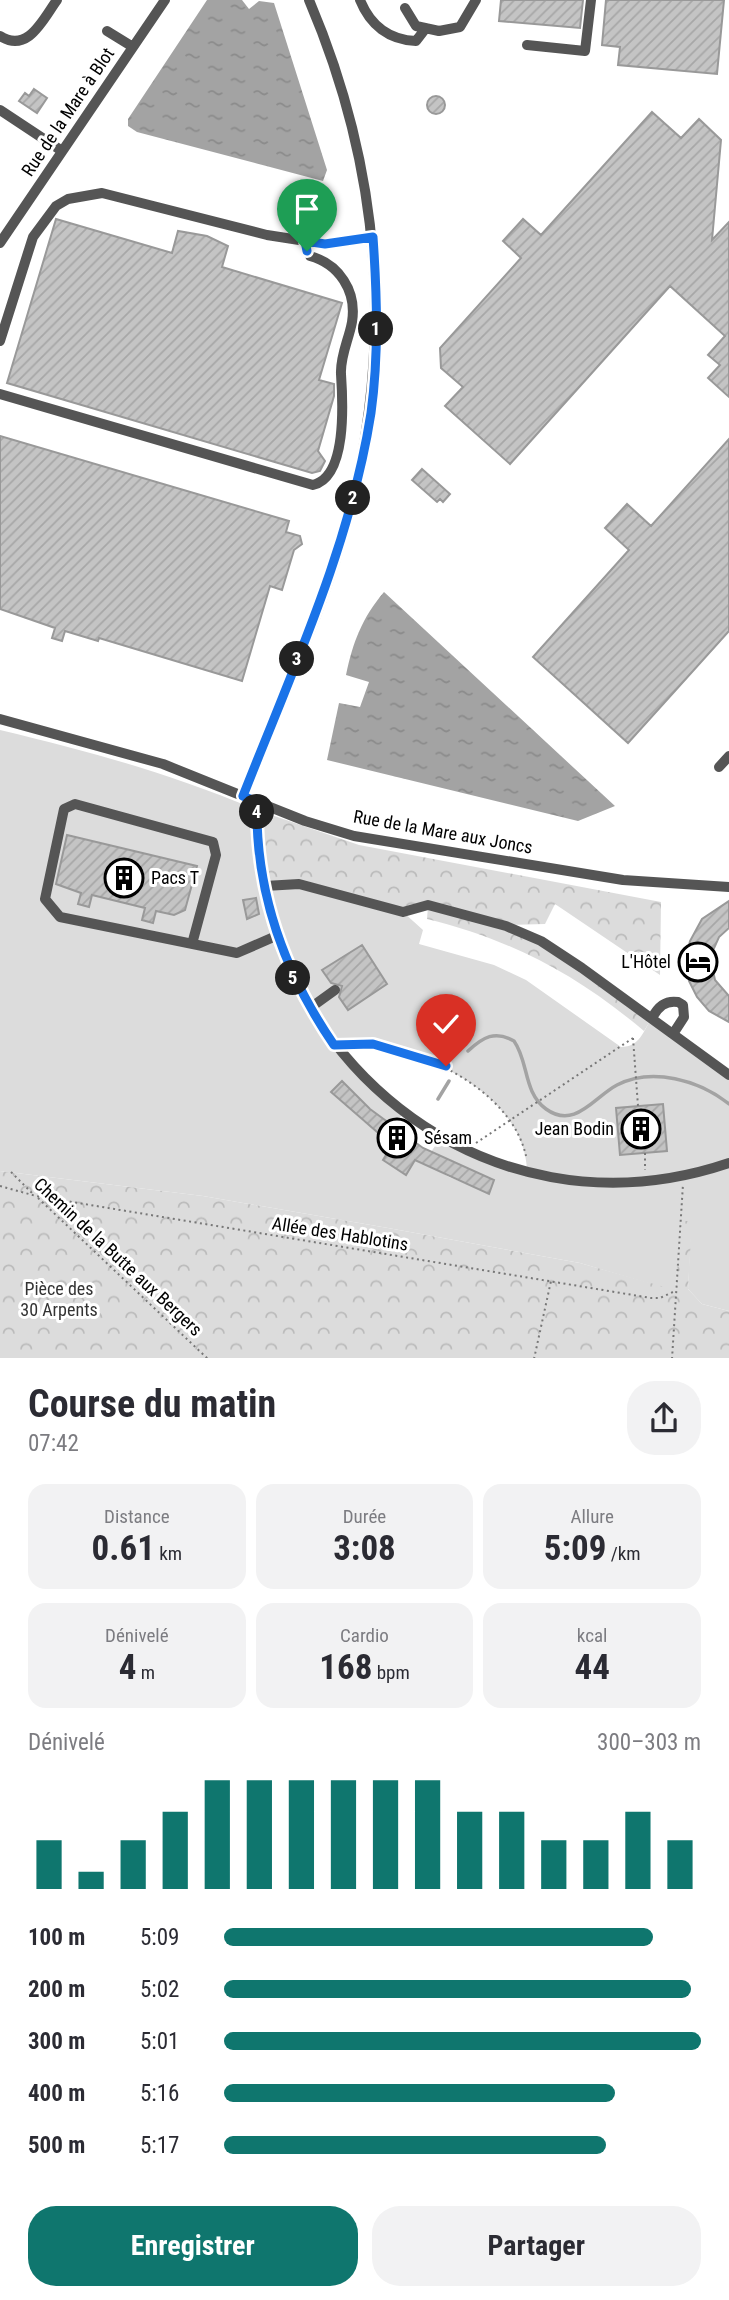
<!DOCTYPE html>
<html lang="fr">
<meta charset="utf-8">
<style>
body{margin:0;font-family:"Roboto Condensed",sans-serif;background:#f2f2f3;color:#2b2b33;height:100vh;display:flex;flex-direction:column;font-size:26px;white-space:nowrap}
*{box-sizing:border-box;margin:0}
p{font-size:23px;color:#7c7c81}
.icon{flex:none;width:38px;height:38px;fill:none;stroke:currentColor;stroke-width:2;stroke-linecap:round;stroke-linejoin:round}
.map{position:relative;height:1358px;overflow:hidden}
.sheet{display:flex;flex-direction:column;background:#fff;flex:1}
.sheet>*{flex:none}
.pin{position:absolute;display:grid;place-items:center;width:60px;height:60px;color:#fff;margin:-72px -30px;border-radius:50% 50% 50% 0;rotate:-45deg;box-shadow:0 0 7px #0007}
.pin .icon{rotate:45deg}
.km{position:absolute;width:35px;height:35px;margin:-18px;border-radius:50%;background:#222;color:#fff;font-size:19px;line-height:35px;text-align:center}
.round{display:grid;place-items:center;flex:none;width:74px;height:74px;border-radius:28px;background:#f2f2f3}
.summary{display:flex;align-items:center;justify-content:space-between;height:119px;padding:0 28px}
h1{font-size:38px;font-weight:700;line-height:52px}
.stats{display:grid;grid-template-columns:repeat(3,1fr);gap:10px;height:119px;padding:7px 28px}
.stats div{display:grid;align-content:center;border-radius:18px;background:#f2f2f3;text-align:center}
.stats b{font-size:35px;font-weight:700}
.stats small{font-size:19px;font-weight:400}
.stats p{font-size:19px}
.chart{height:196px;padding:14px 28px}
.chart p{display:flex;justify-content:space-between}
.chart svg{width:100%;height:126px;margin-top:7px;stroke:#0f766e;stroke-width:6}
.primary-button{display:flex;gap:14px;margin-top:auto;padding:14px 28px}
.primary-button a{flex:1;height:80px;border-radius:28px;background:#0f766e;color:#fff;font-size:28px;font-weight:700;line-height:80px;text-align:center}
.primary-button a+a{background:#f2f2f3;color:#2b2b33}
ul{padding:0 28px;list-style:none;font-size:23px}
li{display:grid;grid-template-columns:112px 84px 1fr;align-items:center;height:52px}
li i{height:18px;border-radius:9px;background:#0f766e}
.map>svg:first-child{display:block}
.grass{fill:#dcdcdc;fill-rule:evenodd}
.forest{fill:url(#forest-crowns)}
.water{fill:url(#water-ripples)}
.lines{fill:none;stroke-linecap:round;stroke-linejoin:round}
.stream{stroke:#a3a3a3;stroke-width:3.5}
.building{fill:url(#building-hatch);stroke:#999;stroke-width:2}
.path{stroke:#777;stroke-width:2;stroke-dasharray:2 3.5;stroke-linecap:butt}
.minor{stroke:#555;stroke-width:10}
.route-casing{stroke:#fff;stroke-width:14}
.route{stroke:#1a73e8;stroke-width:9}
.labels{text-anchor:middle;stroke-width:6;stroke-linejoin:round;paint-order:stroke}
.street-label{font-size:18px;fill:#000;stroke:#fff}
.poi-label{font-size:18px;fill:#000;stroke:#fff;text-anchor:start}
.park-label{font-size:18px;fill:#333;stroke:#fff}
</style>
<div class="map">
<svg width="729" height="1359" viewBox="0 0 729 1359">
<defs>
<pattern id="forest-crowns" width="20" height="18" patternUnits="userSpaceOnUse" patternTransform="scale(1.75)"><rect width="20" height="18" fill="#dcdcdc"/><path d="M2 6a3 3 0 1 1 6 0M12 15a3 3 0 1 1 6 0" fill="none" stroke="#bbb"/></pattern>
<pattern id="water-ripples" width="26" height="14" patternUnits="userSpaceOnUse" patternTransform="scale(1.75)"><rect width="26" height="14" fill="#a3a3a3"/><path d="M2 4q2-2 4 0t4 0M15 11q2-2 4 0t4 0" fill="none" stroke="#8b8b8b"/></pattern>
<pattern id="building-hatch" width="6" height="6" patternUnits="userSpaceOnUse" patternTransform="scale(1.75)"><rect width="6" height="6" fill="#c4c4c4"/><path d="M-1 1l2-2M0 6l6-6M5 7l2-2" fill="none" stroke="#a7a7a7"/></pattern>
</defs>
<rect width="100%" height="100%" fill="#fff"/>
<!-- grass -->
<path class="grass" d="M0,730C92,752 169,773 257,810L288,883L403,912L423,930L419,944L494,965L526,980L621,1047C640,1047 643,1031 652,1018L729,1075V1311L702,1304L688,1289L691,1221L682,1222L675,1291L580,1263L388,1228L203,1196L0,1171ZM348,1042C416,1044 525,1092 527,1171L441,1137L431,1152L494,1180L489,1193L449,1177L417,1158L405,1175L383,1160L393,1143L363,1121L332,1092L361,1101L393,1127L403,1113L335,1045Z"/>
<!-- forest -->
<path class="forest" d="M257,810L359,845L661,902L660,975L555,904L545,924L508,925L541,941L652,1018L644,1031C576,974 512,940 427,919L428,906L403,912L320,889L265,886Z
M0,1171L203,1196L388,1228L580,1263L675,1290L682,1221H692L688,1289L702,1304L729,1311V1358H0Z"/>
<!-- water -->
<path class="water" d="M207,0H242L249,9L259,1L274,3L327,170L323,181L137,132L128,126V119Z
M384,592L615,806L578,821L327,760L339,703L360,707L369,682L346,675C353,642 362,618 384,592Z"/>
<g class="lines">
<!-- stream -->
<path class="stream" d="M468,1051C483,1037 495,1030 514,1041C529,1062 523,1092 546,1109C575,1130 594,1097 617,1085C652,1067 699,1080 729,1104
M438,1099L449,1081"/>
</g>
<!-- building -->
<path class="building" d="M501,0H583L580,28L499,21Z
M606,0H724L717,74L618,65L620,47L602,45Z
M34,89L47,98L37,113L19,101L25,93L29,96Z
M427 105a9 9 0 1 1 18 0a9 9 0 1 1-18 0Z
M652,112L681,138L699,119L721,140L712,240L729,222V397L708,378L720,365L708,355L725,336L670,286L510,464L445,406L463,387L441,368L440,348L521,258L503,241L523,219L541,235Z
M56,219L172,253L178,231L207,236L228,246L222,267L342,303L319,380L334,384V396L318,451L325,461L320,471L312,473L7,383Z
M0,436L289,521L286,532L300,536L302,544L294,550L282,590L270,586L242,681L99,638L98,641L65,631L62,641L52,638L55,628L0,609Z
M729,439V631L628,743L533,657L629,550L605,528L627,504L651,526Z
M422,469L450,494L443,502L440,499L437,502L412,480Z
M67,835L197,866L185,910L174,915L156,911L153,923L142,920L145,908L92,895L89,907L78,904L81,893L56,884Z
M256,898L259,914L247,919L243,900Z
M729,901V928L719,937L710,957L715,980L729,996V1022L709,1011L697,997L689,981L686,958L690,941L702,919Z
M362,945L387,984L348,1010L339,997L342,986L331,983L322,970Z
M342,1081L370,1109L423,1148L494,1180L489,1194L415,1160L406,1175L383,1160L392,1145L331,1092Z
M663,1104L667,1151L620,1155L616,1108Z"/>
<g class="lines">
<!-- path -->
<path class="path" d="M633,1038L638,1106
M351,1042C415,1044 511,1088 526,1156
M476,1143L633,1038
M645,1153V1170
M11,1172L34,1195
M0,1186L36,1196L651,1298H660L675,1291
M38,1198L208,1359
M534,1359L551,1281
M672,1359L683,1184"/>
<!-- minor -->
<path class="minor" d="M360,0C370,25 389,40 416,41L426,28
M405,8L416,26L439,31L460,27L476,0
M107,31L133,47
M0,36C28,54 43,19 57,0
M527,45L585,51L591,0
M0,110L62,151
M0,243L165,0
M0,341L33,237L56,206L68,199L102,193L267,235L325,244L373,237
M0,394L313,485C347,477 343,403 341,374C340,356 349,339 352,322C357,291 339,264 310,256L305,241
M0,719L163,764L305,821L354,836L623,880L729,887
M719,767L729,756
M243,796C274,718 310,639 336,559C396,369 387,183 309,0
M257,802C252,1054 484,1246 729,1163
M265,886L299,884L403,912L428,905L506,926L541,941L582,968L729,1075
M192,944L216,855L213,842L75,804L64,809L45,899L60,917L237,953L276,936
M310,1008L335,990
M652,1018C658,1007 665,1000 678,1002L683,1005L684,1017L673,1034"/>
</g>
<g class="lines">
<defs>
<path id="route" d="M307,251L305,241L325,244L373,237C377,295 379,355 371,413C350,547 292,671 243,796L257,802C255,891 284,972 334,1045L373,1044L446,1066"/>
</defs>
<!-- route casing -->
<use href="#route" class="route-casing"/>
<!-- route -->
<use href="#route" class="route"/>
</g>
<!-- icons -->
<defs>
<symbol id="building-ring" viewBox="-11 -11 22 22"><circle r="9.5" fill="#fff" stroke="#000" stroke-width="1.5"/><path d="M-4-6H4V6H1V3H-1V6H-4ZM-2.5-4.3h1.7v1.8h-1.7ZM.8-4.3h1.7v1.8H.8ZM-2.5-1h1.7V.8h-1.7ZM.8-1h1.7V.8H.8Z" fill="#000"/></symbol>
<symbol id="hotel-ring" viewBox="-11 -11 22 22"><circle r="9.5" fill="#fff" stroke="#000" stroke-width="1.5"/><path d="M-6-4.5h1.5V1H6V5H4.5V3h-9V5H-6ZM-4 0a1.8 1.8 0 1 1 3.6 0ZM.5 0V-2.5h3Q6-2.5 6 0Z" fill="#000"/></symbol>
</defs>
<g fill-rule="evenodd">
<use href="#building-ring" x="102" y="856" width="44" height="44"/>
<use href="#hotel-ring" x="676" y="940" width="44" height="44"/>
<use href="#building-ring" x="619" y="1107" width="44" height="44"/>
<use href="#building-ring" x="375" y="1116" width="44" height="44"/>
</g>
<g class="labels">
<!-- street labels -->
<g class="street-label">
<text transform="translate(68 112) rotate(-56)" y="6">Rue de la Mare à Blot</text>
<text transform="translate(443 832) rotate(10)" y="6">Rue de la Mare aux Joncs</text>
<text transform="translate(340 1234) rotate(9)" y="6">Allée des Hablotins</text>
<text transform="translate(118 1257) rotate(43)" y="6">Chemin de la Butte aux Bergers</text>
</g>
<!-- poi labels -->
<g class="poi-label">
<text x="151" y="884">Pacs T</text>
<text x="671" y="968" text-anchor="end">L'Hôtel</text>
<text x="614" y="1135" text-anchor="end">Jean Bodin</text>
<text x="424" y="1144">Sésam</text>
</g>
<!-- park labels -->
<g class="park-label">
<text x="59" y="1295">Pièce des<tspan x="59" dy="21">30 Arpents</tspan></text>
</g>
</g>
</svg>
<div class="pin" style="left:307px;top:251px;background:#1e9e55"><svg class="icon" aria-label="arrive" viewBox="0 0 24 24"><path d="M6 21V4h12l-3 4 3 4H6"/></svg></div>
<div class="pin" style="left:446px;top:1066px;background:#d93025"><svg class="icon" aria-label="check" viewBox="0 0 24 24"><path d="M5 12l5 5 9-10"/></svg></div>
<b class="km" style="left:376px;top:329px">1</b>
<b class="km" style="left:353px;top:498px">2</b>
<b class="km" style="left:297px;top:659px">3</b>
<b class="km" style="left:257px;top:812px">4</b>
<b class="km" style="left:293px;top:978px">5</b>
</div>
<section class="sheet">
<div class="summary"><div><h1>Course du matin</h1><p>07:42</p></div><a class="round"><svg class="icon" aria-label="share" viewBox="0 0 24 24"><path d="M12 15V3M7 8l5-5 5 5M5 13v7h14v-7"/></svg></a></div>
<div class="stats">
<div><p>Distance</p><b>0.61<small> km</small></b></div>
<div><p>Durée</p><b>3:08</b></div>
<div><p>Allure</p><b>5:09<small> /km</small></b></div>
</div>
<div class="stats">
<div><p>Dénivelé</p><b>4<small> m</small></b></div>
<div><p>Cardio</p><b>168<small> bpm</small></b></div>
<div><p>kcal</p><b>44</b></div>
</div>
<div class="chart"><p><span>Dénivelé</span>300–303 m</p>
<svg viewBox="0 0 160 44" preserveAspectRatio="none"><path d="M5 44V27M15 44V38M25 44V27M35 44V17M45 44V6M55 44V6M65 44V6M75 44V6M85 44V6M95 44V6M105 44V17M115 44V17M125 44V27M135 44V27M145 44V17M155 44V27"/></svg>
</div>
<ul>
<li><b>100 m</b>5:09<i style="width:90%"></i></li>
<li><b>200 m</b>5:02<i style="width:98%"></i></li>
<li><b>300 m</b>5:01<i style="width:100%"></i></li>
<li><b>400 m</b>5:16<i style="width:82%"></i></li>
<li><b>500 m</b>5:17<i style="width:80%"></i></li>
</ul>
<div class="primary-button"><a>Enregistrer</a><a>Partager</a></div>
</section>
